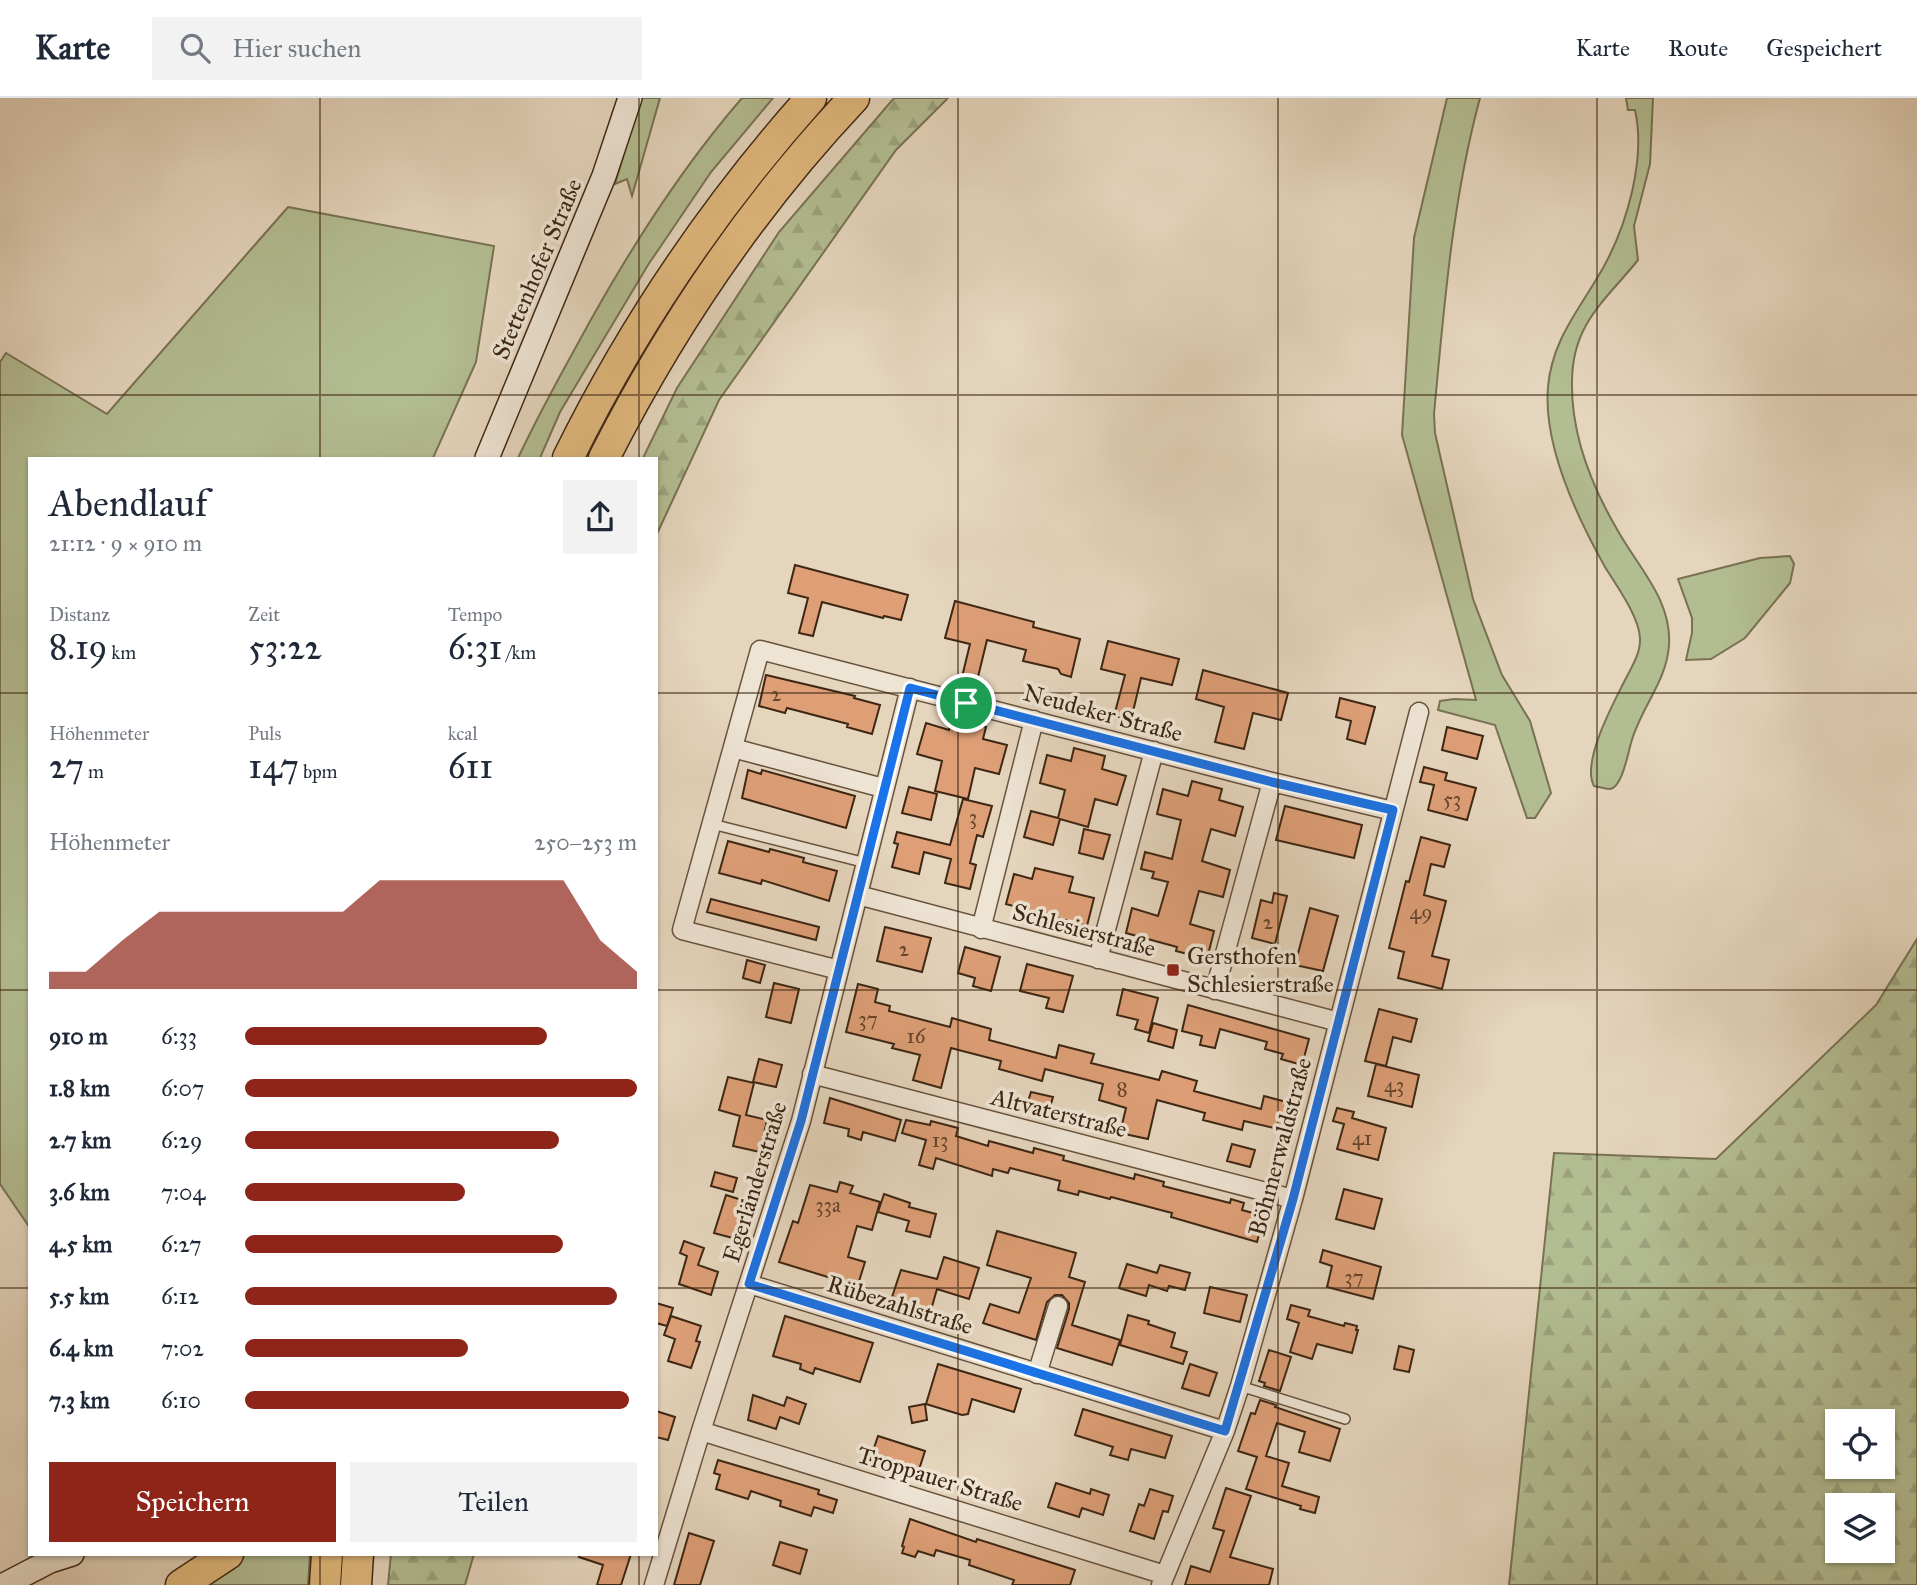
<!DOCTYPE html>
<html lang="de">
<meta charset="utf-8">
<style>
body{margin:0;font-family:"IM FELL Great Primer",serif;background:#f2f2f3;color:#1f2937;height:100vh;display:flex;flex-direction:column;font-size:26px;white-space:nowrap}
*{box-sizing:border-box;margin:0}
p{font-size:23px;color:#747a83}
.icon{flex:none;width:38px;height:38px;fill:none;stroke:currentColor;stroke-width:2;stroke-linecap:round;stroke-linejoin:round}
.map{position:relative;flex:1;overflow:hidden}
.details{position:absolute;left:28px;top:359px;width:630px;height:1099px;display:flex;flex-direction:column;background:#fff;border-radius:0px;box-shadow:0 2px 5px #0004}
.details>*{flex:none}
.controls{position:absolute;left:1825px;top:1311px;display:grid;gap:14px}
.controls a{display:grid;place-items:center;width:70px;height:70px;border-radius:0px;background:#fff;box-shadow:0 2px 5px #0004;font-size:35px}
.pin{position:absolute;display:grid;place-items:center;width:60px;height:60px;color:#fff;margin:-30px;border:4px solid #fff;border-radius:50%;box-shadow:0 2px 7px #0007}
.round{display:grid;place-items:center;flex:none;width:74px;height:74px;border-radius:0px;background:#f2f2f3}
.overview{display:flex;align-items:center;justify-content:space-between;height:119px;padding:0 21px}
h1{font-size:38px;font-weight:600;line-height:52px}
.stats{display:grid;grid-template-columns:repeat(3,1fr);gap:10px;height:119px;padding:7px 21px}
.stats div{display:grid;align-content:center}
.stats b{font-size:35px;font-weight:600}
.stats small{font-size:19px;font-weight:400}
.stats p{font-size:19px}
.chart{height:196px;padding:14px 21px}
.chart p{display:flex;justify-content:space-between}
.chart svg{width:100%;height:126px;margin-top:7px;fill:#8f2418;opacity:.7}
.cta{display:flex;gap:14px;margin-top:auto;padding:14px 21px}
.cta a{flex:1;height:80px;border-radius:0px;background:#8f2418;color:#fff;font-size:28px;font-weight:600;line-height:80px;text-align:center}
.cta a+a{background:#f2f2f3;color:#1f2937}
ul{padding:0 21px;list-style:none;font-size:23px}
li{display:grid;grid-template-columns:112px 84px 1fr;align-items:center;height:52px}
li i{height:18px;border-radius:9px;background:#8f2418}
header{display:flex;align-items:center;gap:42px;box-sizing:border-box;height:98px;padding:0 35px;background:#fff;border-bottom:2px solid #e0e1e3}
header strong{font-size:33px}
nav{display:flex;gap:38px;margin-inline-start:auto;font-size:24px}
.search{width:490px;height:63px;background:#f2f2f3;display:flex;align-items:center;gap:18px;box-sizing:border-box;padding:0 24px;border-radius:0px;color:#747a83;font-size:26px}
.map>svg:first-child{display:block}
.green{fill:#b3bd92;stroke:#787252;stroke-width:2}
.forest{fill:url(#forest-firs);stroke:#787252;stroke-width:2;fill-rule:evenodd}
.building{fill:#de9f77;stroke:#3d2613;stroke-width:2}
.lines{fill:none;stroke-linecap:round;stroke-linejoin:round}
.lane-casing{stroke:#67523e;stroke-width:12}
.street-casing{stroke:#67523e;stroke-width:21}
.secondary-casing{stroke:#3d2613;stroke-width:26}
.highway-casing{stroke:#3d2613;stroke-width:33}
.lane{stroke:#eee4d4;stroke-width:9}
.street{stroke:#eee4d4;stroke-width:18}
.secondary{stroke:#eee4d4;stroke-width:23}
.highway{stroke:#e2ba7e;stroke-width:30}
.route-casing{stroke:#fff;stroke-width:14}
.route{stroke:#1a73e8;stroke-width:9}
.grid{fill:none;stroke:#3d2613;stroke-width:2;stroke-opacity:0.55}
.poi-dot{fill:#8f2418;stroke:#eee4d4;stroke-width:2.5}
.labels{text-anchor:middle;stroke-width:7;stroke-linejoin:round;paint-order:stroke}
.number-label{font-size:21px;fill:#65442c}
.street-label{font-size:24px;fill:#3d2613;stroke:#eee4d4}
.poi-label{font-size:24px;fill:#3d2613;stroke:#eee4d4;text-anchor:start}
</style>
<header>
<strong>Karte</strong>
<div class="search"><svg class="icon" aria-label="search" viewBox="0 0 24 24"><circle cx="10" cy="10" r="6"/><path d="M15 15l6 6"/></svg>Hier suchen</div>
<nav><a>Karte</a><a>Route</a><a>Gespeichert</a></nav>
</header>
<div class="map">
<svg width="1917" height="1487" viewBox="0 0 1917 1487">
<defs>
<pattern id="forest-firs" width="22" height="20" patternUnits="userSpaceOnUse" patternTransform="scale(1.75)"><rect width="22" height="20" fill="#b3bd92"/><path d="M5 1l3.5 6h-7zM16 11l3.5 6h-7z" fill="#9ba27d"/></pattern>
</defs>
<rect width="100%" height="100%" fill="#e5d5bd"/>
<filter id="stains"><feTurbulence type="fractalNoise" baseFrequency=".00286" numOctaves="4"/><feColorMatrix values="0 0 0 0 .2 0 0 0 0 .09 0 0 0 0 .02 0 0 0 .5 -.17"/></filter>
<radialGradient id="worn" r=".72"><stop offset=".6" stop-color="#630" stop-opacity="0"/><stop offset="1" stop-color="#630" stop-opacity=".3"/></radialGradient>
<!-- green -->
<path class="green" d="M641,0H660L632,98L627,81L615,86Z
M742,0H773L711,74L648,167L560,314L540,360H518C536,322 556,285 577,247C624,160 677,75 742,0Z
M1447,0H1480C1452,103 1444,210 1434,316L1435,335L1473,501L1502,577L1530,623L1551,695L1535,720H1527L1495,627L1438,612L1440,603L1454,601L1476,602L1402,337L1414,140Z
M1626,0H1653L1650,66L1634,128L1638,162C1605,203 1572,226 1572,284C1571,337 1591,387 1618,433C1638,469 1672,502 1669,547C1667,583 1640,611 1631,645C1628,655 1622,690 1610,691C1605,691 1599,689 1594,688C1581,665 1613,606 1624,584C1631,570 1641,555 1640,540C1639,518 1616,487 1605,469C1577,419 1543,346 1548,289C1552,241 1580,211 1603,170C1627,127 1646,61 1635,12H1628Z
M288,109L494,148L476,264L433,360H30V1130L0,1086V264L6,255L107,316Z
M1790,458L1794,466L1790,485L1745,540L1711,561L1686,562L1692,535V520L1678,481L1760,460Z
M238,1456H310L308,1487H196Z"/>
<!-- forest -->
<path class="forest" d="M894,0H948L896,52L719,302L656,438V360H643L677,290L779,134Z
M1917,841V1487H1509L1554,1055L1716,1061L1876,907ZM1883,1323V1368H1838V1323ZM1883,1407V1452H1838V1407Z
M391,1456H474L465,1487H388Z"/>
<!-- building -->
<path class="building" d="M795,467L908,497L901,522L884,518L883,520L822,504L813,538L799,535L808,500L788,495Z
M955,503L1034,524L1033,529L1080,541L1071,579L1061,576L1058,571L1023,563L1026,552L987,542L977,583L962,579L970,546L945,540Z
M1108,543L1179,561L1172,587L1141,580L1131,622L1114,618L1125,577L1101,571Z
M1203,572L1288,595L1281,622L1253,615L1244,651L1215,644L1224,609L1196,601Z
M766,577L855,598L854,600L880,607L872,636L847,629L848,626L787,610L785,615L759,608Z
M1340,600L1375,609L1365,646L1347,641L1351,623L1336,619Z
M952,620L986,629L983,641L1007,647L999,676L975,670L968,701L935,693L942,663L917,656L926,625L949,632Z
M1447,629L1483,638L1477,661L1442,652Z
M1074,650L1105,658L1102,671L1126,678L1117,707L1095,701L1088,729L1060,721L1053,747L1024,739L1031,713L1058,720L1065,692L1040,685L1047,657L1071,663Z
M1424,669L1447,675L1445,682L1476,690L1467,722L1428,712L1434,687L1420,684Z
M748,672L761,676L762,672L855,698L846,730L742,700Z
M1192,683L1222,691L1219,702L1243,709L1235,738L1211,731L1202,763L1230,772L1223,799L1199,793L1190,826L1214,833L1207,861L1176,853L1177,849L1126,835L1132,810L1158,818L1168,784L1152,780L1154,774L1141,771L1145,754L1172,761L1181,722L1157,716L1163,691L1188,698Z
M909,689L937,696L931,722L902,715Z
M963,701L992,708L983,739L977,737L970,765L976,767L970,791L945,785L951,761L924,754L919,776L892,769L898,746L894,745L897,734L950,747Z
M1285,708L1362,727L1354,760L1276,742Z
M1084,731L1110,737L1103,761L1079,755Z
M1421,739L1450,747L1444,769L1431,766L1424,797L1446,803L1432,858L1449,862L1442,891L1398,880L1404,854L1389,850L1406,783L1409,784Z
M728,743L769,754L770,751L804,760L803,764L837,773L829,803L762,782L761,786L719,775Z
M1035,770L1073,779L1069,794L1094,800L1087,828L1006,806L1014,776L1032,781Z
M1274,795L1287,798L1275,846L1252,840L1261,802L1272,805Z
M711,801L819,829L816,842L707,814Z
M1310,810L1338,818L1323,873L1295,867Z
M885,829L931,840L922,874L877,863Z
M965,849L1000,859L991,893L973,888L975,880L958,875Z
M747,862L765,867L760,885L743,880Z
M1027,866L1073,878L1063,914L1046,910L1049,900L1020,893Z
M774,885L799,891L791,925L766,919Z
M858,886L878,891L875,904L890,908L889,913L950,929L952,920L991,931L989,942L1056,960L1059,947L1094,956L1091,965L1159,982L1162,973L1197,983L1194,993L1261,1011L1264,998L1294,1006L1287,1033L1244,1023L1242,1032L1203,1022L1205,1015L1157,1002L1148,1041L1120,1035L1126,1010L1099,1002L1103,986L1045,971L1042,983L999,971L1001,963L951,950L941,990L913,982L920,957L892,950L894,946L846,934Z
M1123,891L1158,900L1149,935L1135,931L1138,922L1117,917Z
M1188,907L1309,941L1302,967L1281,961L1283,956L1265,951L1267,944L1220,931L1215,950L1200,947L1202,938L1182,933Z
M1379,911L1417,921L1411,944L1393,939L1386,968L1365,963Z
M1153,925L1177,932L1173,950L1148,943Z
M759,961L782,967L776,989L753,984Z
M1376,966L1419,977L1412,1009L1368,998Z
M728,979L754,985L746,1017L767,1022L760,1054L733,1048L740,1018L719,1012Z
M1031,994L1053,999L1048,1016L1026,1010Z
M830,1000L901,1022L895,1043L863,1034L861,1042L848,1038L849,1031L824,1025Z
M1337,1010L1354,1014L1352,1020L1386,1030L1378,1062L1337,1051L1344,1026L1333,1023Z
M906,1022L930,1027L931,1023L958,1030L956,1038L988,1048L989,1043L1033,1055L1034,1050L1064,1058L1063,1062L1134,1081L1135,1076L1164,1084L1163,1088L1230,1105L1231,1101L1244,1105L1242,1112L1264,1118L1257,1144L1171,1119L1172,1115L1111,1099L1110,1101L1079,1093L1078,1097L1058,1092L1060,1083L1010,1070L1008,1075L993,1071L992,1078L936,1060L933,1071L919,1067L926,1042L902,1035Z
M1232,1046L1255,1052L1250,1069L1227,1063Z
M715,1074L737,1080L733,1094L711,1088Z
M840,1084L853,1088L850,1095L880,1104L872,1132L857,1128L848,1159L865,1164L856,1193L830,1185L831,1180L779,1164L793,1123L798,1125L810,1087L837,1094Z
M1344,1091L1382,1101L1374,1131L1336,1121Z
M884,1096L910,1105L909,1109L936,1116L930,1139L906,1133L909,1123L878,1114Z
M726,1097L751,1105L740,1142L714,1135Z
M997,1133L1076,1155L1069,1179L1085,1184L1072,1227L1120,1242L1112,1267L1057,1250L1069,1211V1205L1062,1197H1055L1047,1204L1036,1242L983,1225L990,1206L1019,1215L1031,1180L987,1167Z
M684,1143L704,1150L698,1167L718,1174L711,1197L679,1186L687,1158L680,1155Z
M1323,1152L1381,1169L1373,1201L1327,1189L1332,1168L1320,1164Z
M944,1159L979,1170L969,1201L937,1191L931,1212L892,1199L901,1172L937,1181Z
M1127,1166L1157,1175L1160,1167L1190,1175L1185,1192L1169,1188L1167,1193L1149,1187L1146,1198L1119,1190Z
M1210,1189L1247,1197L1240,1224L1204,1215Z
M656,1205L673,1210L667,1228L656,1225Z
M1291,1207L1310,1212L1308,1218L1344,1228L1345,1225L1357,1228L1356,1232H1358L1352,1255L1317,1246L1312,1261L1290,1254L1299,1225L1287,1221Z
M1128,1217L1149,1223L1148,1226L1175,1235L1171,1249L1187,1254L1183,1266L1120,1247Z
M671,1218L701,1228L696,1243L700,1244L691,1270L668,1263L675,1241L664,1237Z
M785,1218L873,1245L860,1284L815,1270L813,1276L800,1271L801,1266L773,1258Z
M1399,1248L1414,1252L1409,1274L1394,1271Z
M1269,1252L1291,1259L1280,1293L1264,1288L1265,1285L1259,1283Z
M938,1266L1021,1291L1014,1314L972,1301L968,1316L962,1317L926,1306Z
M1190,1266L1217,1275L1209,1298L1182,1290Z
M753,1297L784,1308L787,1299L806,1306L799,1326L780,1319L776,1331L748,1322Z
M1260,1302L1276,1307L1275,1309L1340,1331L1330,1363L1299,1354L1305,1334L1277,1325L1266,1358L1289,1365L1282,1388L1319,1399L1315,1415L1300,1411L1301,1408L1246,1391L1257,1359L1238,1353L1251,1315L1255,1316Z
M925,1306L927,1322L912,1325L909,1309Z
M1083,1311L1172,1338L1165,1360L1131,1351L1128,1362L1110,1357L1113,1349L1075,1337Z
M656,1313L675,1319L668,1342L656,1339Z
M878,1338L925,1353L917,1378L870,1362Z
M718,1362L819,1392L818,1396L837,1402L833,1415L814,1409L811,1418L780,1408L781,1403L751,1393L748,1401L716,1391L720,1377L714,1375Z
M1056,1385L1090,1396L1091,1391L1109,1397L1103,1417L1082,1410L1079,1419L1048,1409Z
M1226,1390L1251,1398L1230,1459L1273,1471L1269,1487H1185L1191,1468L1210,1474L1224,1433L1213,1430Z
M1150,1391L1173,1398L1168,1414L1163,1413L1154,1441L1130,1433L1139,1406L1144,1408Z
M910,1421L976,1444L977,1441L1075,1472L1070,1487H1012L1014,1482L969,1467L970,1462L936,1452L934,1458L918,1453L915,1459L902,1455L904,1449L902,1448Z
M689,1435L714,1443L700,1487H674Z
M780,1444L807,1452L800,1476L773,1467Z
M580,1456H631L621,1487H597L603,1467L579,1459Z"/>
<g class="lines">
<defs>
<path id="lane" d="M712,726L866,765
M1240,1288L1345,1321"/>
<path id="street" d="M733,650L883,690
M858,797L1339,924
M981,831L1034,622
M1098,861L1154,653
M839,872L682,832L760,552L1272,684L1393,713
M1215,892L1272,684
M812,976L1293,1101
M749,1186L1225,1333
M1037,1276L1058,1208
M701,1333L1165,1477
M654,1487L701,1333L801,1023L910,590
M1161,1487L1225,1333L1240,1288L1293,1101L1419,614"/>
<path id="secondary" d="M487,360L604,78L630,0
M4,1487L50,1463L72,1456"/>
<path id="highway" d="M568,360C632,230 714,109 811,0
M604,360C670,230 753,107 854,0
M181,1487L228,1456
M325,1487L327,1456
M356,1487L358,1456"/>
</defs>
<!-- lane casing -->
<use href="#lane" class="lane-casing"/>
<!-- street casing -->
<use href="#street" class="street-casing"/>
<!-- secondary casing -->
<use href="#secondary" class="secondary-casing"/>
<!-- highway casing -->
<use href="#highway" class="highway-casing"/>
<!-- lane -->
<use href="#lane" class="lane"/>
<!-- street -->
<use href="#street" class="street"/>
<!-- secondary -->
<use href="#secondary" class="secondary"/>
<!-- highway -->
<use href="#highway" class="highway"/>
</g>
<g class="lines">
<defs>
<path id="route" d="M910,590L1272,684L1393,712L1293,1101L1225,1333L749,1186L801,1023Z"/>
</defs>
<!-- route casing -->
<use href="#route" class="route-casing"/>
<!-- route -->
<use href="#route" class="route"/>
</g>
<!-- grid -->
<path class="grid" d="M320,0V360M639,0V360M958,0V1487M1278,0V1487M1597,0V1487M0,297H1917M0,595H30M656,595H1917M0,892H30M656,892H1917M0,1190H30M656,1190H1917M320,1456V1487M639,1456V1487"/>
<!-- markers -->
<rect class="poi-dot" x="1166" y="865" width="14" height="14" rx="3.5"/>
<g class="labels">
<!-- number labels -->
<g class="number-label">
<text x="776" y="603">2</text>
<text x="1452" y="708">53</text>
<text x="973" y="726">3</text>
<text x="1421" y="821">49</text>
<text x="1268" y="831">2</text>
<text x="904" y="858">2</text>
<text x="868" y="928">37</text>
<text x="916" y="945">16</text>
<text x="1394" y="994">43</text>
<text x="1122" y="998">8</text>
<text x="1362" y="1047">41</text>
<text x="940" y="1049">13</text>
<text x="828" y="1114">33a</text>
<text x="1354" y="1186">37</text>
</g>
<!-- street labels -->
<g class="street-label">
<text transform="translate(537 171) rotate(-67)" y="8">Stettenhofer Straße</text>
<text transform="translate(1103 615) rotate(15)" y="8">Neudeker Straße</text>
<text transform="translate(1084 832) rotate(15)" y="8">Schlesierstraße</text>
<text transform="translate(1059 1015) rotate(14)" y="8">Altvaterstraße</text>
<text transform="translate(1280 1049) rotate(-75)" y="8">Böhmerwaldstraße</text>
<text transform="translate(755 1084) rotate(-73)" y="8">Egerländerstraße</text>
<text transform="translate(900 1207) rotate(17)" y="8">Rübezahlstraße</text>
<text transform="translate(940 1381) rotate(17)" y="8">Troppauer Straße</text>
</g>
<!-- poi labels -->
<g class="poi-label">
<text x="1187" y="866">Gersthofen<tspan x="1187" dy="28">Schlesierstraße</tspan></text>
</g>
</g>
<rect width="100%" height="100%" filter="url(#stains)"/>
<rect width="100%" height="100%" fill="url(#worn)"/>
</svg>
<div class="controls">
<a><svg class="icon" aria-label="locate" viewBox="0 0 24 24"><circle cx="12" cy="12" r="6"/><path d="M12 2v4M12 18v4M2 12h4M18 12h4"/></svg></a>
<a><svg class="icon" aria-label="layers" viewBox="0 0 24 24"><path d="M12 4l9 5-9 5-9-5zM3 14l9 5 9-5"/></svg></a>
</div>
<div class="pin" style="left:966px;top:605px;background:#1e9e55"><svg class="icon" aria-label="arrive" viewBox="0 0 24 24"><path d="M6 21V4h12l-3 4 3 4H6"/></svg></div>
<section class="details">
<div class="overview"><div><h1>Abendlauf</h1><p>21:12 · 9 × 910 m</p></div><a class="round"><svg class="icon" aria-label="share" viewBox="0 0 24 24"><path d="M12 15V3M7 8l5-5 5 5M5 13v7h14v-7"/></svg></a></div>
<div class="stats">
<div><p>Distanz</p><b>8.19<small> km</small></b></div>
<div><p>Zeit</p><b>53:22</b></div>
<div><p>Tempo</p><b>6:31<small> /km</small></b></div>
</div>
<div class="stats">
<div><p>Höhenmeter</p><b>27<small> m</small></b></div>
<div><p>Puls</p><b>147<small> bpm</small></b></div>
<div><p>kcal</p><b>611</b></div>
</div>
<div class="chart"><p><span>Höhenmeter</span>250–253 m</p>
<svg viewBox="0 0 160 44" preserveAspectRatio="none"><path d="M0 44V38L10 38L20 27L30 17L40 17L50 17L60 17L70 17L80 17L90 6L100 6L110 6L120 6L130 6L140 6L150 27L160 38V44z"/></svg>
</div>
<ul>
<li><b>910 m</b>6:33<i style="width:77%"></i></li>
<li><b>1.8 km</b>6:07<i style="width:100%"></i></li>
<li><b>2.7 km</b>6:29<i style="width:80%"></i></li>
<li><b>3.6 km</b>7:04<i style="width:56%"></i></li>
<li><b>4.5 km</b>6:27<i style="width:81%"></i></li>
<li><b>5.5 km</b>6:12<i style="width:95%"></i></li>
<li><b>6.4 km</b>7:02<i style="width:57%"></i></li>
<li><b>7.3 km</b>6:10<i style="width:98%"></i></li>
</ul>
<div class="cta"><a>Speichern</a><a>Teilen</a></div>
</section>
</div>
